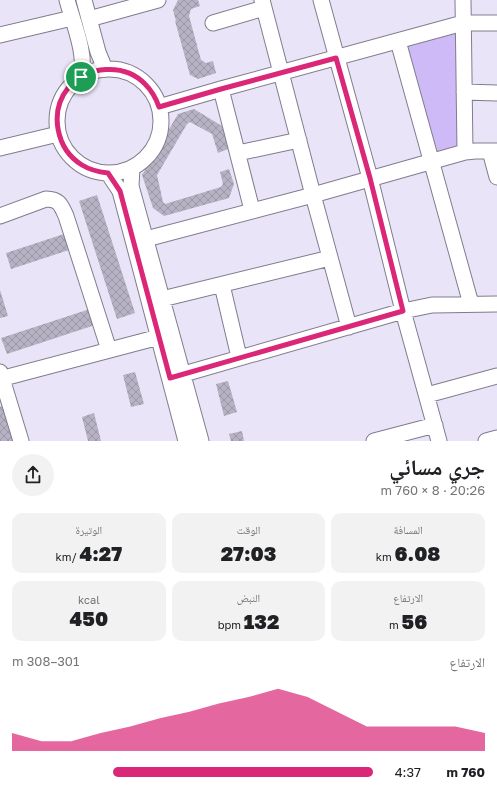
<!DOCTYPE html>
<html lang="ar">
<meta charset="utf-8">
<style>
body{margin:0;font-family:"Golos Text","Noto Naskh Arabic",sans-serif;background:#f2f2f2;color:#202124;direction:rtl;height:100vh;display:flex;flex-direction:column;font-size:15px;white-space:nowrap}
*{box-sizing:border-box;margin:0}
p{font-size:13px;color:#757577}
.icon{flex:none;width:22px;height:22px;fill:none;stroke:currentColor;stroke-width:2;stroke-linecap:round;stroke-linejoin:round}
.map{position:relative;height:441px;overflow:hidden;direction:ltr}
.sheet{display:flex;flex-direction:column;background:#fff;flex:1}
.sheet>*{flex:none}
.pin{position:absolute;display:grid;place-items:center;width:34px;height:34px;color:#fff;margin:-17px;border:2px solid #fff;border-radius:50%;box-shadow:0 1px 4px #0007}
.round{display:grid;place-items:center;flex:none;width:42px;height:42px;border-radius:21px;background:#f2f2f2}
.summary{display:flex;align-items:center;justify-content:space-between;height:68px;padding:0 12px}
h1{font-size:22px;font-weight:800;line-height:30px}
.figures{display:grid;grid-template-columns:repeat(3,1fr);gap:6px;height:68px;padding:4px 12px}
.figures div{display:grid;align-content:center;border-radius:10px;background:#f2f2f2;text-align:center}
.figures b{font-size:20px;font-weight:800}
.figures small{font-size:11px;font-weight:400}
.figures p{font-size:11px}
.chart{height:112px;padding:8px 12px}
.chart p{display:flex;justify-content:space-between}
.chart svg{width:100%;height:72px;margin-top:4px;fill:#db2777;opacity:.7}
ul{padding:0 12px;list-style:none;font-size:13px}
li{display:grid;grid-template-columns:64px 48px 1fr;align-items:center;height:30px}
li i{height:10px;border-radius:5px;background:#db2777}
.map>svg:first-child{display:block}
.green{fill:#cdbaf6}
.building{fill:url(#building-cross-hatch)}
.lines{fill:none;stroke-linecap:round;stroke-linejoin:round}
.minor-casing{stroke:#817c8d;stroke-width:17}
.minor{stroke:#fff;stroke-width:15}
.route-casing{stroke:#fff;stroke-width:8}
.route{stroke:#db2777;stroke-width:5}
</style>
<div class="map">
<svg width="497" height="441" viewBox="0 0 497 441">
<defs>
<pattern id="building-cross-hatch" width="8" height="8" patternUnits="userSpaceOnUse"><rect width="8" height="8" fill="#b6b1c3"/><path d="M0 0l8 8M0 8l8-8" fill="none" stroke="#9c97a7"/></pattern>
</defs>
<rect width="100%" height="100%" fill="#e9e4f7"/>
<!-- green -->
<path class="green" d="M458,30L459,148L436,154L406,44Z"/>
<!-- building -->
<path class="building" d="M178,0H198L200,6L191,9L189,16L201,60L206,63L213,61L216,73L198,79L190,75L175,21H176L173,10Z
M194,109L222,126L228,149L218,153L212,134L190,122L187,124L157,175L163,202L165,204L221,187L223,184L220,172L229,169L234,184L229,198L164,216L153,208L142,175L178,114Z
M97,195L135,313L117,319L79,201Z
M64,234L69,250L11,269L6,253Z
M0,290L8,316L0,318Z
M90,309L95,325L7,354L1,338Z
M135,372L144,404L131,407L123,375Z
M228,381L237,412L224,416L216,384Z
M2,406L14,441H0V407Z
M94,413L101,441H88L82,417Z
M242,431L244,441H231L229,434Z"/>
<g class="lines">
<defs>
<path id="minor" d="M67,0C73,22 87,55 81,77
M84,0L98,52L105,69
M262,0L313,195L349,327
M321,0L370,178L403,311L439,441
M463,0L465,152
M89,19L158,0
M213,23L264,8
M0,35L72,18
M398,41L471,304
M57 121a52 52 0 1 1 104 0a52 52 0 1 1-104 0Z
M221,89L252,210
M464,92L497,93
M159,107L221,89L463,23H497
M0,148L58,134
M490,151L497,177
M238,153L299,140
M132,168L131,186L201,441
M108,173L120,191L186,441
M0,216L46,199C59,199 61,205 66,216L109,350
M146,239L313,195L465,152L476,151H497
M222,285L239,357
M162,299L330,258
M0,372L21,441
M170,378L403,311L432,305L497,304
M0,379L159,337
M427,395L497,376
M374,441L435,425
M486,441L497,438"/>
</defs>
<!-- minor casing -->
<use href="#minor" class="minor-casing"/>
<!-- minor -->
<use href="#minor" class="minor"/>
</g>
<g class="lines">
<defs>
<path id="route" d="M336,58L370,178L403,311L170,378L120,191L108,173C99,172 90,170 82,165C56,149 49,112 68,88C87,65 125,63 145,84C152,91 156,98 159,107L221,89Z"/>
</defs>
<!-- route casing -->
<use href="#route" class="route-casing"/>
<!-- route -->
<use href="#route" class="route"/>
</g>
</svg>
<div class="pin" style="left:81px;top:77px;background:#1e9e55"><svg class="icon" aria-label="arrive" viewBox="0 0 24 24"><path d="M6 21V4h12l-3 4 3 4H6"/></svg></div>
</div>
<section class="sheet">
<div class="summary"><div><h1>جري مسائي</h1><p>20:26 · 8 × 760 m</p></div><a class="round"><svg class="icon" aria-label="share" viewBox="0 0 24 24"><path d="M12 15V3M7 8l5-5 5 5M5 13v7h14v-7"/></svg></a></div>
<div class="figures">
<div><p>المسافة</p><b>6.08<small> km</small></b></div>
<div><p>الوقت</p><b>27:03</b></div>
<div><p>الوتيرة</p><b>4:27<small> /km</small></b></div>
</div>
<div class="figures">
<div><p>الارتفاع</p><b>56<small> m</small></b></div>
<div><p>النبض</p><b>132<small> bpm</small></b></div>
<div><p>kcal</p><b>450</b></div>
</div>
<div class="chart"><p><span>الارتفاع</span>301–308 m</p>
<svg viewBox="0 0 160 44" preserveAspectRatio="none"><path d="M0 44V33L10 38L20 38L30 33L40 29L50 24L60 20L70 15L80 11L90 6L100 11L110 20L120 29L130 29L140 29L150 29L160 33V44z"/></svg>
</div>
<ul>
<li><b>760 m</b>4:37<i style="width:72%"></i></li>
</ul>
</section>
